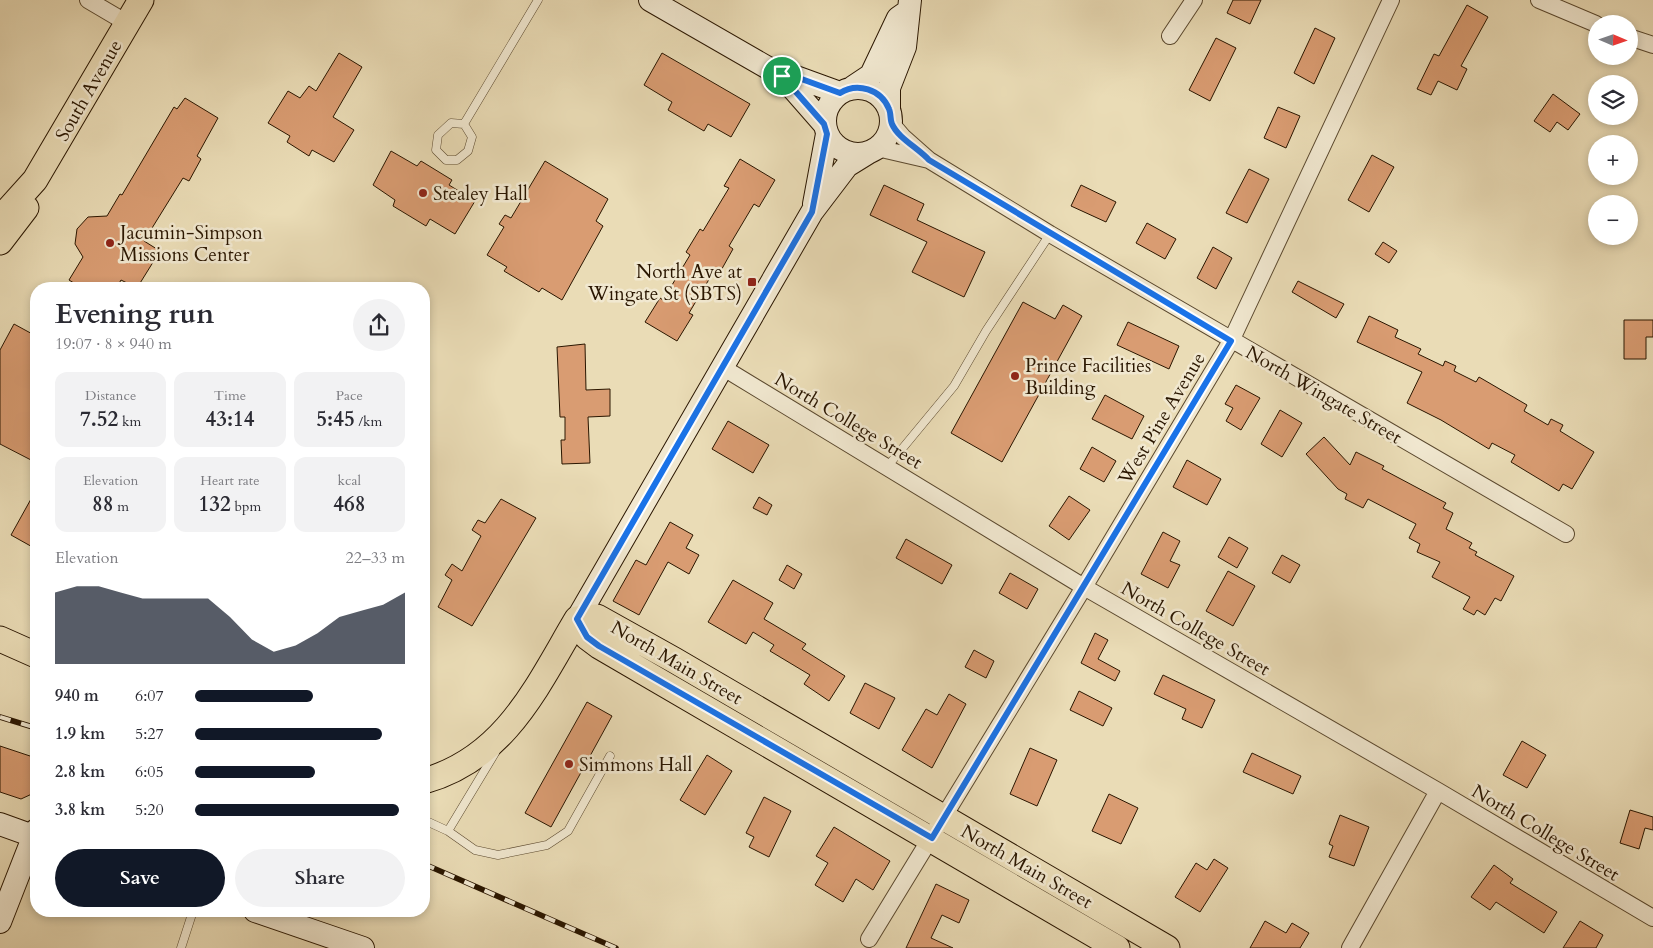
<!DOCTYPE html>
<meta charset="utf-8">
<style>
body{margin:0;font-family:Cardo,serif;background:#f2f2f3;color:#2b2b33;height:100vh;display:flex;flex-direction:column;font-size:19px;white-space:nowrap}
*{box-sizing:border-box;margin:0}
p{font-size:16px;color:#7c7c81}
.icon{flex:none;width:28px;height:28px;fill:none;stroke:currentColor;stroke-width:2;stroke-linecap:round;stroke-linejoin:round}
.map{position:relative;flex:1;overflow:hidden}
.drawer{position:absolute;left:30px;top:282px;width:400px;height:635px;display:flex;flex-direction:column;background:#fff;border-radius:20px;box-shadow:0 2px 8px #0003}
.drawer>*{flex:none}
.needle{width:32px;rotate:92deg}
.tools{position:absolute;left:1588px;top:15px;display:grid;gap:10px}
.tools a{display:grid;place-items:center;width:50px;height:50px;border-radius:50%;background:#fff;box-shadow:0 2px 8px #0003;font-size:25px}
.pin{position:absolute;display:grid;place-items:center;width:42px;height:42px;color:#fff;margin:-21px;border:2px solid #fff;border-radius:50%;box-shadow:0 1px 5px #0007}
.round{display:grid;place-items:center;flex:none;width:52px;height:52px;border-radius:26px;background:#f2f2f3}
.overview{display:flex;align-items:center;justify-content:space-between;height:85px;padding:0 25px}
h1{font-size:28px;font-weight:700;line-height:38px}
.metrics{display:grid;grid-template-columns:repeat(3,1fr);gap:8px;height:85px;padding:5px 25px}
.metrics div{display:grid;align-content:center;border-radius:12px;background:#f2f2f3;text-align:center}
.metrics b{font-size:21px;font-weight:700}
.metrics small{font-size:14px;font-weight:400}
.metrics p{font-size:14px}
.chart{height:140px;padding:10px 25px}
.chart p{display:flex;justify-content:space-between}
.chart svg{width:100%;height:90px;margin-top:5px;fill:#111827;opacity:.7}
.action{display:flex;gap:10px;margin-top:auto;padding:10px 25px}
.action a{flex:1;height:58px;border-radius:30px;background:#111827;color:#fff;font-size:20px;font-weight:700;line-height:58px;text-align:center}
.action a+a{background:#f2f2f3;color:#2b2b33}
ul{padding:0 25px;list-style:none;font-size:16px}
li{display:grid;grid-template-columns:80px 60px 1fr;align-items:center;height:38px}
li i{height:12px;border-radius:6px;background:#111827}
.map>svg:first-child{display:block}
.building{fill:#d99c72;stroke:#2a1600}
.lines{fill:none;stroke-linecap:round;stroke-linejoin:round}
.lane-casing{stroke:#5a482e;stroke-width:9}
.street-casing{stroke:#5a482e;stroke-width:18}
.secondary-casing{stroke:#2a1600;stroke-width:24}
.primary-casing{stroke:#2a1600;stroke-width:27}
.lane{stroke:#f1e8d0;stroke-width:8}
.street{stroke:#f1e8d0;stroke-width:16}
.secondary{stroke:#f1e8d0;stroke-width:22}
.primary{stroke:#eadcb6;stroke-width:25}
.rail-casing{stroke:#2a1600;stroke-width:5.5}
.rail{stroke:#f1e8d0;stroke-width:4;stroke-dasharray:11;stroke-linecap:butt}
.route-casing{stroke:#fff;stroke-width:10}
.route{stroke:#1a73e8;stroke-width:6}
.poi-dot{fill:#8f2418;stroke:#f1e8d0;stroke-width:2}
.labels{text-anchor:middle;stroke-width:5;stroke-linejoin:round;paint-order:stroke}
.street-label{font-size:19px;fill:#2a1600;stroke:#f1e8d0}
.poi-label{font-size:19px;fill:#2a1600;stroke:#f1e8d0;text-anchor:start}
</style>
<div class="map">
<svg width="1653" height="948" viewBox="0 0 1653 948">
<rect width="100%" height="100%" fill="#eadcb6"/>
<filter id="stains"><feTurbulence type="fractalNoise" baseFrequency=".004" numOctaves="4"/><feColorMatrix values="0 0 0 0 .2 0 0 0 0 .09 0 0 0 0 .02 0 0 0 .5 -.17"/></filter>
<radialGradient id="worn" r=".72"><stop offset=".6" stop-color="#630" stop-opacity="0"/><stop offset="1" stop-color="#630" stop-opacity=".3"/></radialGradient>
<!-- building -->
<path class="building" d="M1233,0H1261L1250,24L1227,13Z
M1467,5L1488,17L1461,66L1467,69L1457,90L1438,81L1431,95L1417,89L1434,54L1439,56Z
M1315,28L1335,38L1314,84L1294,73Z
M1216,38L1236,48L1210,101L1189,90Z
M339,53L362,67L333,117L354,130L334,162L312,150L309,156L287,142L290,136L268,123L288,91L300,98L309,86L316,91Z
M662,53L750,104L731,137L708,124L704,131L668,110L672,102L644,85Z
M1553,94L1580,114L1568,130L1557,122L1550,132L1534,121Z
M185,98L218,118L197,156L201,159L189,181L183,178L144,241L160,251L137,288L121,280L116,289H75L77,285L69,280L83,257L75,244L77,229L88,217L107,216L120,194L122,195L174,107L177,109Z
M1278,107L1300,116L1286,148L1264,138Z
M391,151L417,166L421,161L452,180L449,185L475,201L455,234L430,219L426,226L393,206L395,200L373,185Z
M1372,155L1394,167L1369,212L1348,200Z
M740,159L775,180L759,207L754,204L729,246L733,249L719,274L714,271L689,313L693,315L677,341L645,322L660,298L663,300L690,255L686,252L700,229L703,231L729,188L724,186Z
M545,161L608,199L596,221L603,226L562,300L542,288L539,292L504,271L507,267L487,255L504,227L499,224L505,215L511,218Z
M1249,169L1269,179L1247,223L1226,213Z
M884,185L924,204L917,220L985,252L964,297L912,272L927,242L870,215Z
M1081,185L1116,202L1106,222L1071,206Z
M1147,223L1176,239L1165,259L1136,243Z
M1383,242L1397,251L1389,263L1375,254Z
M1213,247L1232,258L1216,289L1197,278Z
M1298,281L1344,304L1336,318L1292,292Z
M1023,302L1055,319L1063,305L1082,316L1002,462L951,433Z
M1369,316L1398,330L1395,337L1421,349L1418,354L1443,366L1445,361L1456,366L1454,371L1476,382L1479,377L1527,405L1524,411L1548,425L1551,419L1563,425L1560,431L1594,452L1572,489L1563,484L1559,491L1511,462L1515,455L1492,443L1489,449L1441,420L1407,403L1422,372L1357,342Z
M1624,320H1653V337H1646V359H1624Z
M1128,322L1179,346L1169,369L1117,345Z
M14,324L36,336V348L32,356L36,359V450L31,460L0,444V350Z
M585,344L586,390L610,389V416L588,417L590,463L562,464L561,440H565V417H560L557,347Z
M1236,385L1260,398L1241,430L1226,421L1233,408L1225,404Z
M1105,395L1144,416L1132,439L1092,419Z
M1280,410L1302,423L1282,457L1261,444Z
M728,421L769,445L753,473L712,449Z
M1324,437L1350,465L1356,452L1384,466L1382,469L1446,503L1443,508L1453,513L1446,529L1472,543L1469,548L1477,552L1475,555L1514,576L1501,601L1495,598L1485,615L1477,610L1474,615L1463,609L1470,597L1432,577L1440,562L1417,552L1420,544L1409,538L1416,524L1368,499L1363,508L1345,499L1347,494L1338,489L1306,454Z
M1092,447L1116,461L1104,482L1080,469Z
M1187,460L1221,479L1207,505L1173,487Z
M36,490V549L11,535Z
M1069,496L1090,510L1069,540L1049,526Z
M759,497L772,505L767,515L753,508Z
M501,499L536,518L472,626L438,607L452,580L445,575L452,564L462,571L481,536L472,530L478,520L485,523Z
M670,522L693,535L686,548L699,555L689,574L668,562L639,615L613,601L636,560L646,565Z
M1163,532L1180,541L1170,561L1180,565L1168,588L1141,574Z
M1229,537L1248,548L1237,568L1218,557Z
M906,539L952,565L942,584L896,558Z
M1282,555L1300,565L1290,583L1272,573Z
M787,565L802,574L794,589L779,580Z
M1228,571L1255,586L1233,626L1206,611Z
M1010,573L1038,589L1027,609L999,593Z
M733,580L773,603L764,619L806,644L802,649L845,676L829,701L804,684L810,675L770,651L774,645L753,632L746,644L708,622Z
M1095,633L1108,640L1098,659L1120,671L1115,681L1081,663Z
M974,650L994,661L986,678L965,667Z
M1163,675L1215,700L1202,728L1182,719L1186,709L1154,694Z
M865,683L895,698L879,729L850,713Z
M1079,691L1112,708L1103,726L1070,710Z
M949,694L966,704L932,768L902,750L926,709L937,715Z
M587,702L612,716L551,827L525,813Z
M1522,741L1546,755L1527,788L1503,775Z
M0,746L36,758V784L34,793L21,799L0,792Z
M1030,748L1057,760L1037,806L1010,794Z
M1252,753L1301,776L1293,794L1243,772Z
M707,755L732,771L705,815L680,800Z
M1109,794L1138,808L1121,844L1092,831Z
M764,797L791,811L769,857L749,847L754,837L746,833Z
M1630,810L1653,817V830L1645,828L1639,849L1620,843Z
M1340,815L1369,827L1354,866L1329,857L1333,846L1329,844Z
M834,827L890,861L873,890L856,879L843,902L815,885L828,863L816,856Z
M1214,859L1228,868L1200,912L1175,897L1196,863L1207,870Z
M1494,865L1513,879L1510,883L1557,912L1544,933L1496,902L1490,910L1471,897Z
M936,884L969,900L959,923L942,915L931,938L953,948H906Z
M1265,921L1286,933L1292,923L1309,933L1300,948H1250Z
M1580,921L1603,935L1596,948H1563Z"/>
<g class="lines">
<defs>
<path id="lane" d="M451,123L464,124L472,137L468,151L457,160H446L436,150L438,135Z
M464,124L538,0
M887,467L954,386L986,331L1050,234
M424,820L448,831L495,753
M448,831L475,850L498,855L547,845L568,831L610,756
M181,948L193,911"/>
<path id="street" d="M88,0L127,23
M1539,0L1596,24
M1170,36L1194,0
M1629,37L1653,45
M891,123L903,137L929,160L1050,234L1566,534
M877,148L929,160
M722,367L1084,587L1438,791L1653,918
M869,939L1084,587L1231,341L1391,0
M1350,948L1438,791"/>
<path id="secondary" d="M650,0L782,76L796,77L840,93
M782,76L824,124
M853,87L871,75L898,18L908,11
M825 121a33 33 0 1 1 66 0a33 33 0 1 1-66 0Z
M889,110V88L905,47L910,0
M814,204L827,134
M577,619L812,212L847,166L868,153
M0,824L36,837
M255,911L363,948
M0,922L36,830"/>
<path id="primary" d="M0,219L35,180L141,0
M0,242L26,208
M577,619L597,617L674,660L1167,948
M577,619L587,637L599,646L1117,948
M0,639L36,655
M424,781C506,758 537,686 577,619"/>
</defs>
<!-- lane casing -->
<use href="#lane" class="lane-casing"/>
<!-- street casing -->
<use href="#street" class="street-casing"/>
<!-- secondary casing -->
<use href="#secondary" class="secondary-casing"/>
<!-- primary casing -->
<use href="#primary" class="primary-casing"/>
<!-- lane -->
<use href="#lane" class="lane"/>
<!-- street -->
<use href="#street" class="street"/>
<!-- secondary -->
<use href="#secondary" class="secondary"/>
<!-- primary -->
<use href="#primary" class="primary"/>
<defs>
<path id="rail" d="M0,717L36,728
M424,864L616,948"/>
</defs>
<!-- rail casing -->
<use href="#rail" class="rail-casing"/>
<!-- rail -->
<use href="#rail" class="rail"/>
</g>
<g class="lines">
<defs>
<path id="route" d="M782,76L796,77L840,93C857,82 881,89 889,109C891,113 890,120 892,124C898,138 918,148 929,160L1231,341L932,838L599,646L587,637L577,619L812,212L827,134L824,124Z"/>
</defs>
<!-- route casing -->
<use href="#route" class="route-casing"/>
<!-- route -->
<use href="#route" class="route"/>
</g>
<!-- markers -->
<g class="poi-dot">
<circle cx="423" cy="193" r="5"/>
<circle cx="110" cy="243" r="5"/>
<rect x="747" y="277" width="10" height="10" rx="2.5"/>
<circle cx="1015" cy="376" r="5"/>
<circle cx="569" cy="764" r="5"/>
</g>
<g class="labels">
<!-- street labels -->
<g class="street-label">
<text transform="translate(88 90) rotate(-60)" y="7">South Avenue</text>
<text transform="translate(1324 394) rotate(30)" y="7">North Wingate Street</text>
<text transform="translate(1161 418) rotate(-59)" y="7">West Pine Avenue</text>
<text transform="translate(849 420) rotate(31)" y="7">North College Street</text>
<text transform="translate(1196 628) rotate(30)" y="7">North College Street</text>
<text transform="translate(677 662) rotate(30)" y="7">North Main Street</text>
<text transform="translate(1546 832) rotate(31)" y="7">North College Street</text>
<text transform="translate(1027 866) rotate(30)" y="7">North Main Street</text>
</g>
<!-- poi labels -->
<g class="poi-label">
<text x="433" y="200">Stealey Hall</text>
<text x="120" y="239">Jacumin-Simpson<tspan x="120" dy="22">Missions Center</tspan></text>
<text x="742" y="278" text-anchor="end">North Ave at<tspan x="742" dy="22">Wingate St (SBTS)</tspan></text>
<text x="1025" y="372">Prince Facilities<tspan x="1025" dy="22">Building</tspan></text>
<text x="579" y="771">Simmons Hall</text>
</g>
</g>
<rect width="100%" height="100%" filter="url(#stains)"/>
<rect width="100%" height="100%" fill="url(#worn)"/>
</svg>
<div class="tools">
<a><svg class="needle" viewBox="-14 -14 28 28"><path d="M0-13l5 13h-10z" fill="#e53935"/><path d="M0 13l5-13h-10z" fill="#7c7c81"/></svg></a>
<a><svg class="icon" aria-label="layers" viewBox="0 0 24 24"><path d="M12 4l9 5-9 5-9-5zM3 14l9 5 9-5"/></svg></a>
<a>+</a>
<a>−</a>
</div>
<div class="pin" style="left:782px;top:76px;background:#1e9e55"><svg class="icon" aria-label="arrive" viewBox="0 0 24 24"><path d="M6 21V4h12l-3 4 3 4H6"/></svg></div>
<section class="drawer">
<div class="overview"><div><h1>Evening run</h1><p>19:07 · 8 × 940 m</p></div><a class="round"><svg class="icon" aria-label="share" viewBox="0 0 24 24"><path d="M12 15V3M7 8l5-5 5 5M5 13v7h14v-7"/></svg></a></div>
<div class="metrics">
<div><p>Distance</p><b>7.52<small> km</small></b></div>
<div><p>Time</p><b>43:14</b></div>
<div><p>Pace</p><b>5:45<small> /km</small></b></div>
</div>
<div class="metrics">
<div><p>Elevation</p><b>88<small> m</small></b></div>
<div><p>Heart rate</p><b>132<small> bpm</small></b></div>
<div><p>kcal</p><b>468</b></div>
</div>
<div class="chart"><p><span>Elevation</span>22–33 m</p>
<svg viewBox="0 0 160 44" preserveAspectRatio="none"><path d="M0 44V9L10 6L20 6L30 9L40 12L50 12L60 12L70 12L80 21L90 32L100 38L110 35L120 29L130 21L140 18L150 15L160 9V44z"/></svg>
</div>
<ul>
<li><b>940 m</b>6:07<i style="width:56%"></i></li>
<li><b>1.9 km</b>5:27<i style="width:89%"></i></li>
<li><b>2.8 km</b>6:05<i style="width:57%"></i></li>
<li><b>3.8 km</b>5:20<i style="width:97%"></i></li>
</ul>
<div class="action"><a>Save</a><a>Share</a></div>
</section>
</div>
